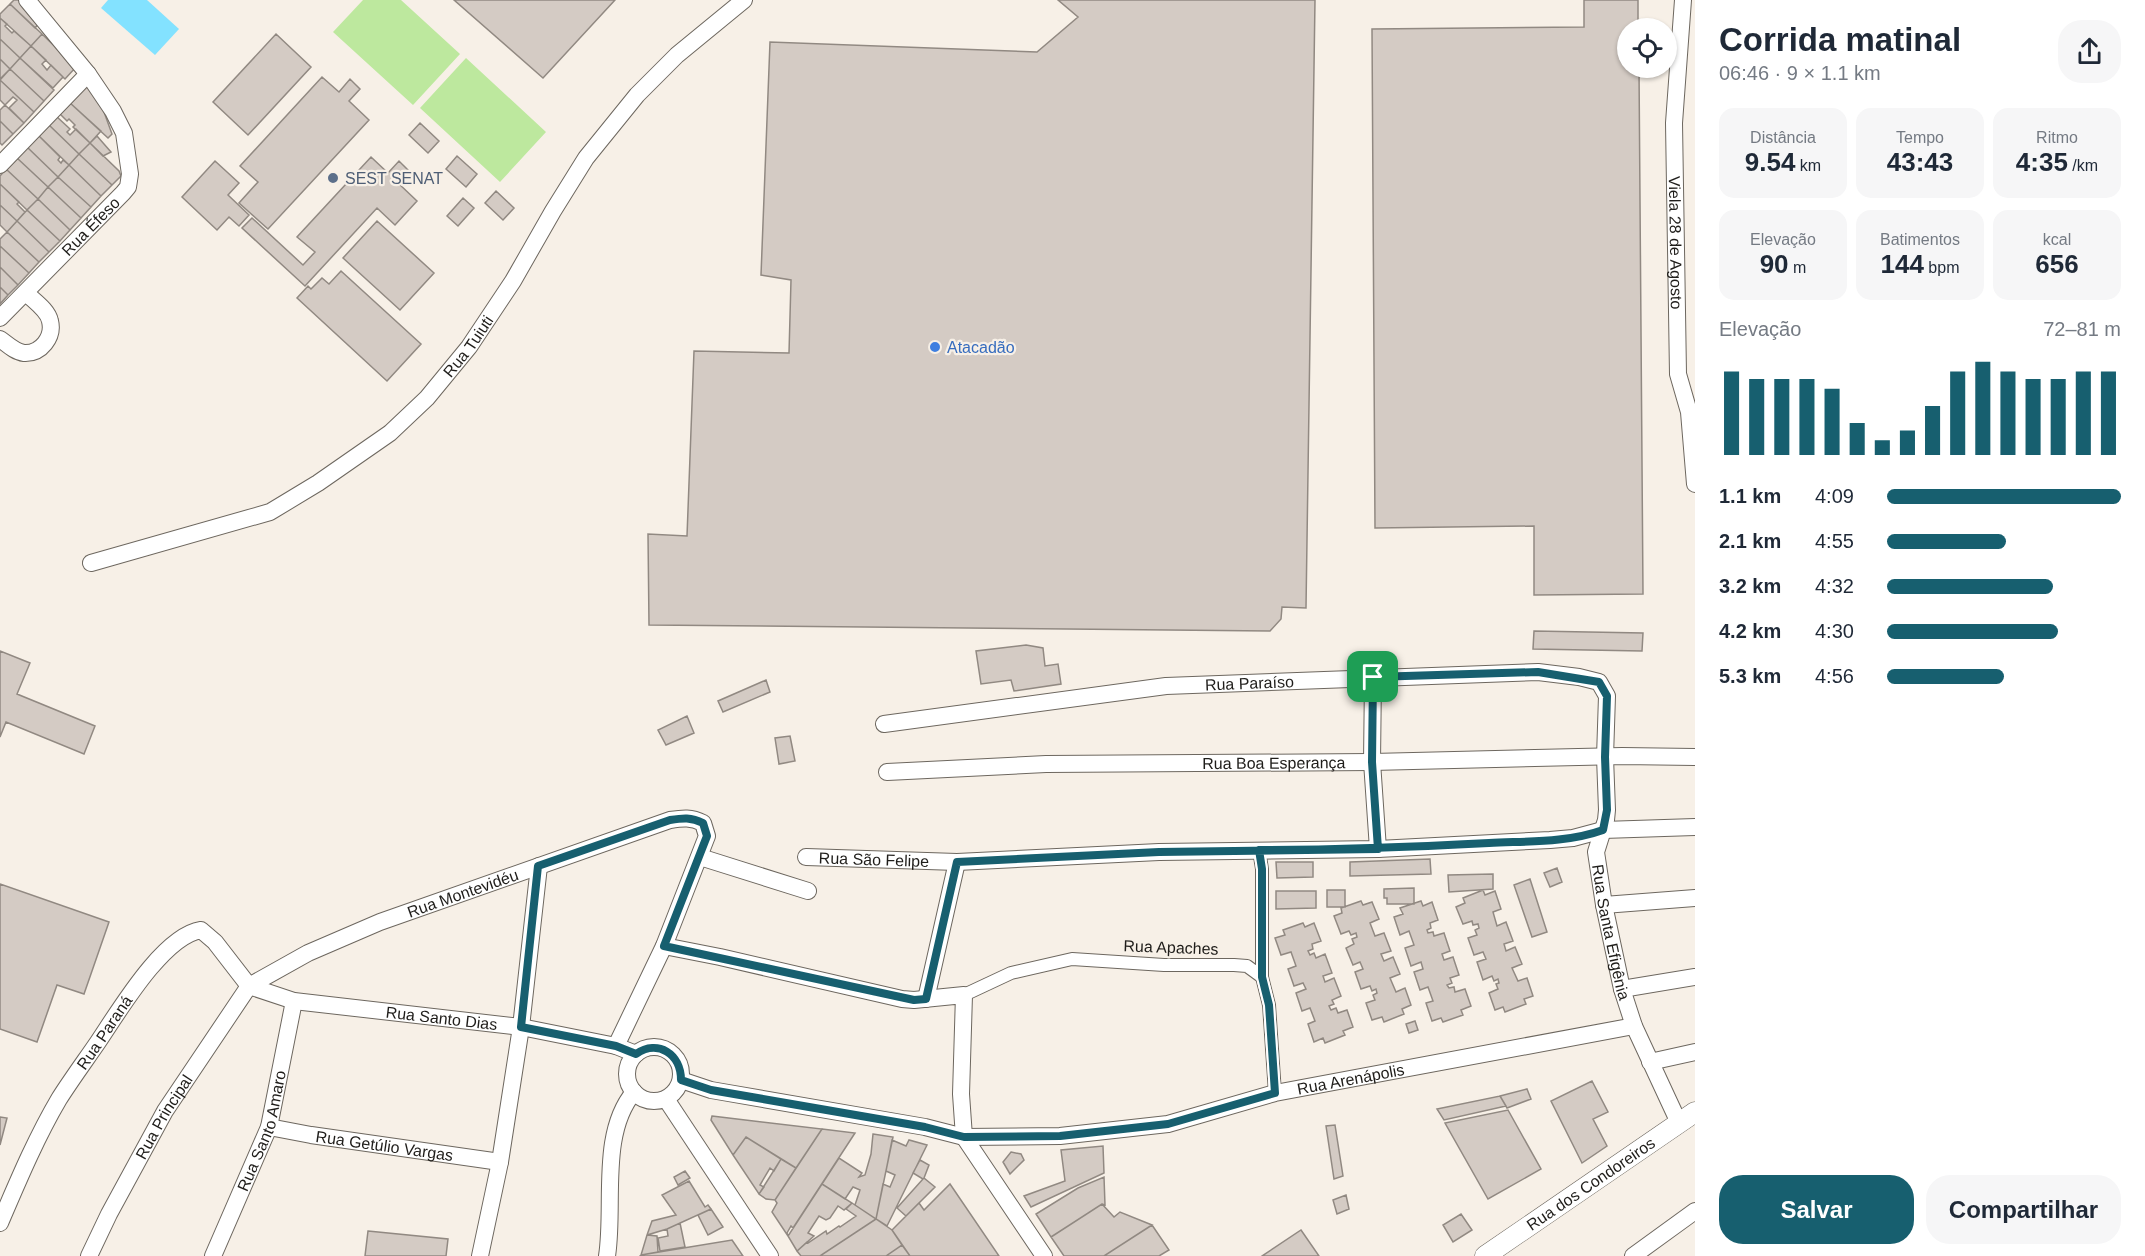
<!DOCTYPE html>
<html lang="pt">
<meta charset="utf-8">
<style>
body{margin:0;font-family:Helvetica,sans-serif;background:#f6f6f7;color:#1f2937;height:100vh;display:flex;flex-direction:column;font-size:22px;white-space:nowrap}
*{box-sizing:border-box;margin:0}
p{font-size:20px;color:#747a83}
.icon{flex:none;width:33px;height:33px;fill:none;stroke:currentColor;stroke-width:2;stroke-linecap:round;stroke-linejoin:round}
.map{position:relative;flex:1;overflow:hidden}
.drawer{display:flex;flex-direction:column;background:#fff;width:450px}
.drawer>*{flex:none}
.fabs{position:absolute;left:1617px;top:18px;display:grid;gap:12px}
.fabs a{display:grid;place-items:center;width:60px;height:60px;border-radius:50%;background:#fff;box-shadow:0 2px 4px #0004;font-size:30px}
.pin{position:absolute;display:grid;place-items:center;width:51px;height:51px;color:#fff;margin:-26px;border-radius:12px;box-shadow:0 3px 9px #0006}
.round{display:grid;place-items:center;flex:none;width:63px;height:63px;border-radius:24px;background:#f6f6f7}
.overview{display:flex;align-items:center;justify-content:space-between;height:102px;padding:0 24px}
h1{font-size:33px;font-weight:600;line-height:45px}
.figures{display:grid;grid-template-columns:repeat(3,1fr);gap:9px;height:102px;padding:6px 24px}
.figures div{display:grid;align-content:center;border-radius:15px;background:#f6f6f7;text-align:center}
.figures b{font-size:26px;font-weight:600}
.figures small{font-size:16px;font-weight:400}
.figures p{font-size:16px}
.chart{height:168px;padding:12px 24px}
.chart p{display:flex;justify-content:space-between}
.chart svg{width:100%;height:108px;margin-top:6px;stroke:#175f6f;stroke-width:6}
.action{display:flex;gap:12px;margin-top:auto;padding:12px 24px}
.action a{flex:1;height:69px;border-radius:24px;background:#175f6f;color:#fff;font-size:24px;font-weight:600;line-height:69px;text-align:center}
.action a+a{background:#f6f6f7;color:#1f2937}
ul{padding:0 24px;list-style:none;font-size:20px}
li{display:grid;grid-template-columns:96px 72px 1fr;align-items:center;height:45px}
li i{height:15px;border-radius:8px;background:#175f6f}
main{display:flex;flex:1;min-height:0}
.map>svg:first-child{display:block}
.green{fill:#bde89e}
.water{fill:#83e2ff}
.building{fill:#d4cbc4;stroke:#918982;stroke-width:1.5}
.lines{fill:none;stroke-linecap:round;stroke-linejoin:round}
.pedestrian-casing{stroke:#6d675f;stroke-width:14}
.minor-casing{stroke:#6d675f;stroke-width:18}
.tertiary-casing{stroke:#6d675f;stroke-width:21}
.pedestrian{stroke:#fff;stroke-width:12}
.minor{stroke:#fff;stroke-width:16}
.tertiary{stroke:#fff;stroke-width:20}
.route-casing{stroke:#fff;stroke-width:12}
.route{stroke:#175f6f;stroke-width:8}
.service-dot{fill:#5c6f8a;stroke:#f7f0e7;stroke-width:2}
.shop-dot{fill:#3f7fe0;stroke:#f7f0e7;stroke-width:2}
.labels{text-anchor:middle;stroke-width:4.5;stroke-linejoin:round;paint-order:stroke}
.service-label{font-size:16px;fill:#4e5e75;stroke:#f7f0e7;text-anchor:start}
.street-label{font-size:16px;fill:#1f1d1a;stroke:#f7f0e7}
.shop-label{font-size:16px;fill:#366cbe;stroke:#f7f0e7;text-anchor:start}
</style>
<main>
<div class="map">
<svg width="1695" height="1256" viewBox="0 0 1695 1256">
<rect width="100%" height="100%" fill="#f7f0e7"/>
<!-- green -->
<path class="green" d="M363,0H401L460,54L413,105L333,32Z
M466,58L546,132L500,182L420,108Z"/>
<!-- water -->
<path class="water" d="M108,0H147L179,29L155,55L101,8Z"/>
<!-- building -->
<path class="building" d="M14,0H21L41,21L35,28L10,4Z
M454,0H615L543,78Z
M1058,0H1315L1306,608L1282,607L1281,619L1270,631L649,625L648,534L687,536L694,351L789,353L791,280L761,275L770,42L1037,52L1078,17Z
M1584,0H1638V28H1628V68H1639L1643,594L1534,595V526L1375,528L1372,29L1584,27Z
M10,4L42,34L31,46L0,18V14Z
M0,18L7,24L5,26L12,33L14,31L31,46L20,58L0,39Z
M42,34L76,67L65,79L31,46Z
M276,34L311,67L248,135L213,102Z
M0,39L20,58L10,69L0,59Z
M31,46L46,60L42,64L47,70L51,65L63,77L53,88L20,58Z
M20,58L54,90L44,101L10,69Z
M0,59L10,69L0,79Z
M10,69L44,101L34,112L0,80Z
M322,77L339,92L350,79L360,89L349,101L369,120L268,229L239,203L258,182L240,166Z
M0,80L34,112L24,123L9,108L17,100L13,97L5,105L0,100Z
M88,82L104,112L112,134L108,138L69,102Z
M69,102L101,131L90,143L73,127L75,125L69,119L67,121L59,113Z
M5,105L24,123L13,134L0,121V110Z
M56,116L70,129L67,132L70,135L76,129L90,143L79,154L48,124Z
M0,121L13,134L2,145L0,143Z
M420,123L439,141L428,153L409,135Z
M48,124L79,154L69,165L38,135Z
M38,135L60,157L58,160L61,163L63,160L69,165L58,177L27,147Z
M97,136L111,152L103,156L90,143Z
M90,143L119,171L121,176L112,185L79,154Z
M27,147L58,177L48,187L17,158Z
M79,154L112,185L101,196L69,165Z
M457,156L477,174L466,187L446,169Z
M371,157L388,173L399,161L408,170L397,182L417,201L395,225L377,208L305,286L242,228L252,218L303,265L315,252L297,237Z
M17,158L48,187L38,199L6,169Z
M215,161L239,183L228,195L249,215L239,226L229,217L217,230L182,197Z
M69,165L101,196L91,207L58,177Z
M6,169L38,199L27,210L0,184V176Z
M58,177L91,207L81,218L48,187Z
M0,184L19,202L17,204L25,212L17,221L0,205Z
M48,187L81,218L70,230L38,199Z
M496,191L514,208L503,220L485,203Z
M463,198L474,208L458,226L447,216Z
M38,199L70,230L60,241L27,210Z
M0,205L17,221L7,232L0,225Z
M27,210L60,241L49,252L17,221Z
M17,221L49,252L39,262L7,232Z
M377,221L434,273L400,310L343,258Z
M7,232L39,262L29,273L0,246V239Z
M0,246L29,273L18,285L0,267Z
M0,267L18,285L8,295L0,287Z
M341,271L421,344L387,381L297,298L308,286L311,289L322,278L329,284Z
M0,287L8,295L0,304Z
M1534,631L1643,633L1642,651L1533,649Z
M1026,645L1043,648L1045,666L1058,664L1061,684L1014,691L1011,680L981,684L976,651Z
M0,651L30,663L17,694L95,726L84,754L6,722L0,737Z
M766,680L770,692L723,712L718,701Z
M687,716L694,733L666,745L658,730Z
M790,736L795,761L779,764L775,738Z
M1430,859L1431,874L1350,876V862Z
M1276,862H1313V877L1277,878Z
M1557,868L1562,882L1550,887L1544,873Z
M1493,874V889L1449,892L1448,875Z
M1530,879L1547,932L1532,937L1514,885Z
M0,884L109,922L84,994L57,985L37,1042L0,1029Z
M1414,888V904H1387V898H1384V889Z
M1327,890H1345V907H1327Z
M1483,890L1485,895L1495,891L1501,909L1493,912L1497,926L1506,922L1513,941L1504,944L1506,951L1515,947L1522,964L1512,968L1518,981L1527,978L1533,996L1524,999L1526,1004L1505,1012L1503,1007L1495,1010L1489,993L1498,989L1496,984L1499,983L1498,979L1494,981L1492,976L1483,980L1477,962L1486,959L1483,952L1474,955L1468,938L1477,935L1475,930L1479,928L1478,924L1473,925L1472,921L1463,924L1456,907L1465,903L1463,898Z
M1276,891H1316V908L1276,909Z
M1361,901L1363,905L1372,902L1379,919L1370,923L1375,936L1384,933L1391,951L1381,954L1384,961L1393,957L1400,974L1390,978L1396,992L1405,988L1411,1005L1402,1009L1404,1014L1384,1022L1382,1017L1372,1020L1366,1003L1375,1000L1373,995L1377,993L1376,989L1372,991L1370,986L1361,989L1355,972L1363,969L1360,962L1353,965L1346,948L1354,944L1352,939L1357,937L1356,933L1351,935L1349,931L1341,934L1334,916L1342,913L1341,908Z
M1421,901L1423,906L1432,902L1438,920L1430,923L1431,928L1427,930L1428,933L1433,932L1434,936L1444,933L1450,951L1442,954L1444,960L1453,957L1459,975L1450,978L1452,983L1447,985L1449,988L1454,987L1455,992L1465,989L1471,1006L1461,1010L1463,1015L1443,1022L1441,1018L1432,1021L1426,1003L1433,1001L1428,987L1420,990L1414,972L1423,969L1421,962L1411,966L1405,948L1414,945L1409,931L1400,935L1394,917L1403,914L1400,908Z
M1303,923L1305,927L1314,923L1321,941L1312,944L1313,949L1308,951L1310,955L1314,953L1316,958L1325,954L1332,973L1323,976L1325,982L1334,978L1341,996L1332,1000L1334,1004L1329,1006L1331,1010L1336,1008L1338,1013L1347,1010L1353,1027L1343,1031L1345,1035L1325,1043L1323,1038L1314,1042L1308,1024L1315,1021L1310,1008L1302,1011L1296,993L1306,989L1303,983L1294,986L1288,969L1296,966L1291,952L1281,955L1275,938L1285,935L1283,930Z
M1415,1021L1418,1030L1409,1033L1406,1024Z
M1592,1081L1608,1112L1593,1119L1607,1146L1582,1163L1551,1101Z
M1527,1089L1531,1099L1507,1108L1500,1096Z
M1500,1096L1506,1106L1444,1120L1437,1109Z
M1508,1110L1541,1169L1488,1199L1445,1123Z
M712,1116L822,1129L796,1168L746,1137L733,1155L711,1120Z
M0,1117L7,1118L0,1145Z
M1335,1125L1343,1176L1334,1179L1326,1126Z
M822,1129L855,1133L793,1228L791,1226L787,1233L788,1236L772,1212L777,1203L775,1200Z
M873,1134L893,1137L876,1219L855,1205L860,1190L853,1187L845,1199L822,1184L839,1158L862,1173L859,1177L865,1175L871,1154Z
M746,1137L781,1159L774,1171L770,1168L760,1185L764,1187L759,1194L733,1155Z
M892,1140L906,1146L909,1140L927,1145L887,1226L876,1219L883,1184L890,1187L895,1175L886,1171Z
M1103,1146L1104,1173L1031,1207L1024,1196L1065,1181L1061,1150Z
M1011,1152L1021,1154L1024,1160L1010,1174L1003,1162Z
M781,1159L796,1168L775,1200L766,1199L759,1194Z
M920,1160L929,1165L924,1178L935,1187L906,1216L897,1208L923,1179L913,1173Z
M685,1171L690,1178L678,1185L674,1177Z
M1104,1177L1105,1205L1102,1204L1051,1237L1036,1214L1078,1188Z
M689,1181L705,1207L708,1205L711,1209L667,1229L647,1235L652,1221L676,1215L662,1195Z
M822,1184L852,1203L844,1210L838,1206L830,1218L826,1220L819,1216L808,1233L814,1236L797,1251L788,1236Z
M950,1184L999,1256H910L892,1230L919,1203L924,1210Z
M1346,1195L1349,1209L1337,1214L1333,1200Z
M852,1203L876,1219L820,1256H801L797,1251L807,1242L808,1243L826,1231L827,1234L839,1226L840,1227L856,1216L846,1209Z
M1102,1204L1114,1217L1120,1212L1152,1225L1104,1256H1064L1051,1237Z
M711,1209L723,1227L708,1235L698,1215Z
M1461,1214L1472,1230L1453,1242L1443,1225Z
M876,1219L892,1230L902,1245L886,1256H820Z
M680,1223L685,1247L660,1251L658,1238L668,1236L667,1229Z
M1152,1225L1169,1250L1159,1256H1104Z
M1301,1230L1319,1256H1262Z
M368,1231L448,1239L446,1256H365Z
M647,1235L657,1236L658,1252L641,1255Z
M732,1240L743,1256H640L641,1255Z
M902,1245L910,1256H886Z"/>
<g class="lines">
<defs>
<path id="pedestrian" d="M1259,850L1262,869V977
M964,995L1011,973L1072,959L1164,965H1234L1247,966L1262,977L1269,1005L1275,1093"/>
<g id="minor">
<path id="s1" d="M1683,0L1674,123L1678,374L1689,412L1695,484"/>
<path d="M0,165L88,74"/>
<path id="s2" d="M0,318L123,193L128,187L130,174L124,133L113,111L88,74L27,0"/>
<path d="M0,339C7,344 15,352 24,353C41,354 54,337 50,321C48,310 34,301 26,293"/>
<path id="s3" d="M91,563L270,512L318,483L390,433L427,398L469,347L513,281L553,211L586,158L637,95L677,55L744,0"/>
<path d="M1373,677L1372,762L1378,849"/>
<path id="s4" d="M884,724L1166,686L1538,672L1579,677L1599,682L1607,696L1605,757L1607,810L1606,820L1596,852L1604,905L1622,989L1634,1026L1679,1123"/>
<path id="s5" d="M887,772L1046,764L1372,762L1622,756L1695,757"/>
<path d="M700,857L808,891"/>
<path id="s6" d="M806,857L957,862L1159,852L1378,849L1550,840L1573,838L1603,830L1695,827"/>
<path d="M1604,905L1695,898"/>
<path d="M664,946L720,957L902,999L914,1000L964,995L961,1094L964,1137L1044,1256"/>
<path id="s7" d="M249,986L294,1001L521,1027L616,1046L636,1054"/>
<path d="M1622,989L1695,977"/>
<path d="M926,999L957,862"/>
<circle cx="654" cy="1074" r="27"/>
<path d="M1650,1062L1695,1052"/>
<path id="s8" d="M681,1080L711,1090L925,1127L964,1137L1060,1136L1168,1124L1275,1093L1634,1026"/>
<path d="M666,1099L770,1256"/>
<path id="s9" d="M269,1127L311,1135L500,1162"/>
<path id="s10" d="M0,1223C18,1181 36,1138 59,1099C71,1080 85,1061 98,1042C119,1011 163,936 201,930L215,942L249,986"/>
<path id="s11" d="M89,1256L109,1214L165,1111L249,986L308,953L380,922L670,820C683,818 691,817 703,823L707,836L664,946L616,1046"/>
<path id="s12" d="M213,1256L269,1127L294,1001"/>
<path d="M480,1256L500,1162L521,1027L539,866"/>
<path d="M607,1256C615,1205 599,1134 634,1092"/>
<path d="M1633,1256L1695,1211"/>
</g>
<g id="tertiary">
<path id="s13" d="M1485,1256L1695,1112"/>
</g>
</defs>
<!-- pedestrian casing -->
<use href="#pedestrian" class="pedestrian-casing"/>
<!-- minor casing -->
<use href="#minor" class="minor-casing"/>
<!-- tertiary casing -->
<use href="#tertiary" class="tertiary-casing"/>
<!-- pedestrian -->
<use href="#pedestrian" class="pedestrian"/>
<!-- minor -->
<use href="#minor" class="minor"/>
<!-- tertiary -->
<use href="#tertiary" class="tertiary"/>
</g>
<g class="lines">
<defs>
<path id="route" d="M1373,677L1372,762L1378,849L1159,852L957,862L926,999L914,1000L664,946L707,836L703,823C691,817 683,818 670,820L538,866L521,1027L616,1046L636,1054C658,1039 681,1054 681,1080L711,1090L925,1127L964,1137L1060,1136L1168,1124L1275,1093L1269,1005L1262,977V869L1259,850C1336,850 1412,847 1489,843C1526,841 1567,843 1603,830L1607,810L1605,757L1607,696L1599,682L1538,672L1373,677"/>
</defs>
<!-- route casing -->
<use href="#route" class="route-casing"/>
<!-- route -->
<use href="#route" class="route"/>
</g>
<!-- markers -->
<circle class="service-dot" cx="333" cy="178" r="6"/>
<circle class="shop-dot" cx="935" cy="347" r="6"/>
<g class="labels">
<!-- service labels -->
<g class="service-label">
<text x="345" y="184">SEST SENAT</text>
</g>
<!-- street labels -->
<g class="street-label">
<text dy="6" stroke="none"><textPath href="#s2" startOffset="129">Rua Éfeso</textPath></text>
<text dy="6" stroke="none"><textPath href="#s1" startOffset="243">Viela 28 de Agosto</textPath></text>
<text dy="6" stroke="none"><textPath href="#s3" startOffset="447">Rua Tuiuti</textPath></text>
<text dy="6" stroke="none"><textPath href="#s4" startOffset="368">Rua Paraíso</textPath></text>
<text dy="6" stroke="none"><textPath href="#s5" startOffset="387">Rua Boa Esperança</textPath></text>
<text dy="6" stroke="none"><textPath href="#s6" startOffset="68">Rua São Felipe</textPath></text>
<text dy="6" stroke="none"><textPath href="#s11" startOffset="548">Rua Montevidéu</textPath></text>
<text dy="6" stroke="none"><textPath href="#s4" startOffset="974">Rua Santa Efigênia</textPath></text>
<text transform="translate(1171 947) rotate(2)" y="6">Rua Apaches</text>
<text dy="6" stroke="none"><textPath href="#s7" startOffset="196">Rua Santo Dias</textPath></text>
<text dy="6" stroke="none"><textPath href="#s10" startOffset="218">Rua Paraná</textPath></text>
<text dy="6" stroke="none"><textPath href="#s8" startOffset="682">Rua Arenápolis</textPath></text>
<text dy="6" stroke="none"><textPath href="#s11" startOffset="158">Rua Principal</textPath></text>
<text dy="6" stroke="none"><textPath href="#s12" startOffset="135">Rua Santo Amaro</textPath></text>
<text dy="6" stroke="none"><textPath href="#s9" startOffset="117">Rua Getúlio Vargas</textPath></text>
<text dy="6" stroke="none"><textPath href="#s13" startOffset="128">Rua dos Condoreiros</textPath></text>
</g>
<!-- shop labels -->
<g class="shop-label">
<text x="947" y="353">Atacadão</text>
</g>
</g>
</svg>
<div class="fabs">
<a><svg class="icon" aria-label="locate" viewBox="0 0 24 24"><circle cx="12" cy="12" r="6"/><path d="M12 2v4M12 18v4M2 12h4M18 12h4"/></svg></a>
</div>
<div class="pin" style="left:1373px;top:677px;background:#1e9e55"><svg class="icon" aria-label="arrive" viewBox="0 0 24 24"><path d="M6 21V4h12l-3 4 3 4H6"/></svg></div>
</div>
<section class="drawer">
<div class="overview"><div><h1>Corrida matinal</h1><p>06:46 · 9 × 1.1 km</p></div><a class="round"><svg class="icon" aria-label="share" viewBox="0 0 24 24"><path d="M12 15V3M7 8l5-5 5 5M5 13v7h14v-7"/></svg></a></div>
<div class="figures">
<div><p>Distância</p><b>9.54<small> km</small></b></div>
<div><p>Tempo</p><b>43:43</b></div>
<div><p>Ritmo</p><b>4:35<small> /km</small></b></div>
</div>
<div class="figures">
<div><p>Elevação</p><b>90<small> m</small></b></div>
<div><p>Batimentos</p><b>144<small> bpm</small></b></div>
<div><p>kcal</p><b>656</b></div>
</div>
<div class="chart"><p><span>Elevação</span>72–81 m</p>
<svg viewBox="0 0 160 44" preserveAspectRatio="none"><path d="M5 44V10M15 44V13M25 44V13M35 44V13M45 44V17M55 44V31M65 44V38M75 44V34M85 44V24M95 44V10M105 44V6M115 44V10M125 44V13M135 44V13M145 44V10M155 44V10"/></svg>
</div>
<ul>
<li><b>1.1 km</b>4:09<i style="width:100%"></i></li>
<li><b>2.1 km</b>4:55<i style="width:51%"></i></li>
<li><b>3.2 km</b>4:32<i style="width:71%"></i></li>
<li><b>4.2 km</b>4:30<i style="width:73%"></i></li>
<li><b>5.3 km</b>4:56<i style="width:50%"></i></li>
</ul>
<div class="action"><a>Salvar</a><a>Compartilhar</a></div>
</section>
</main>
